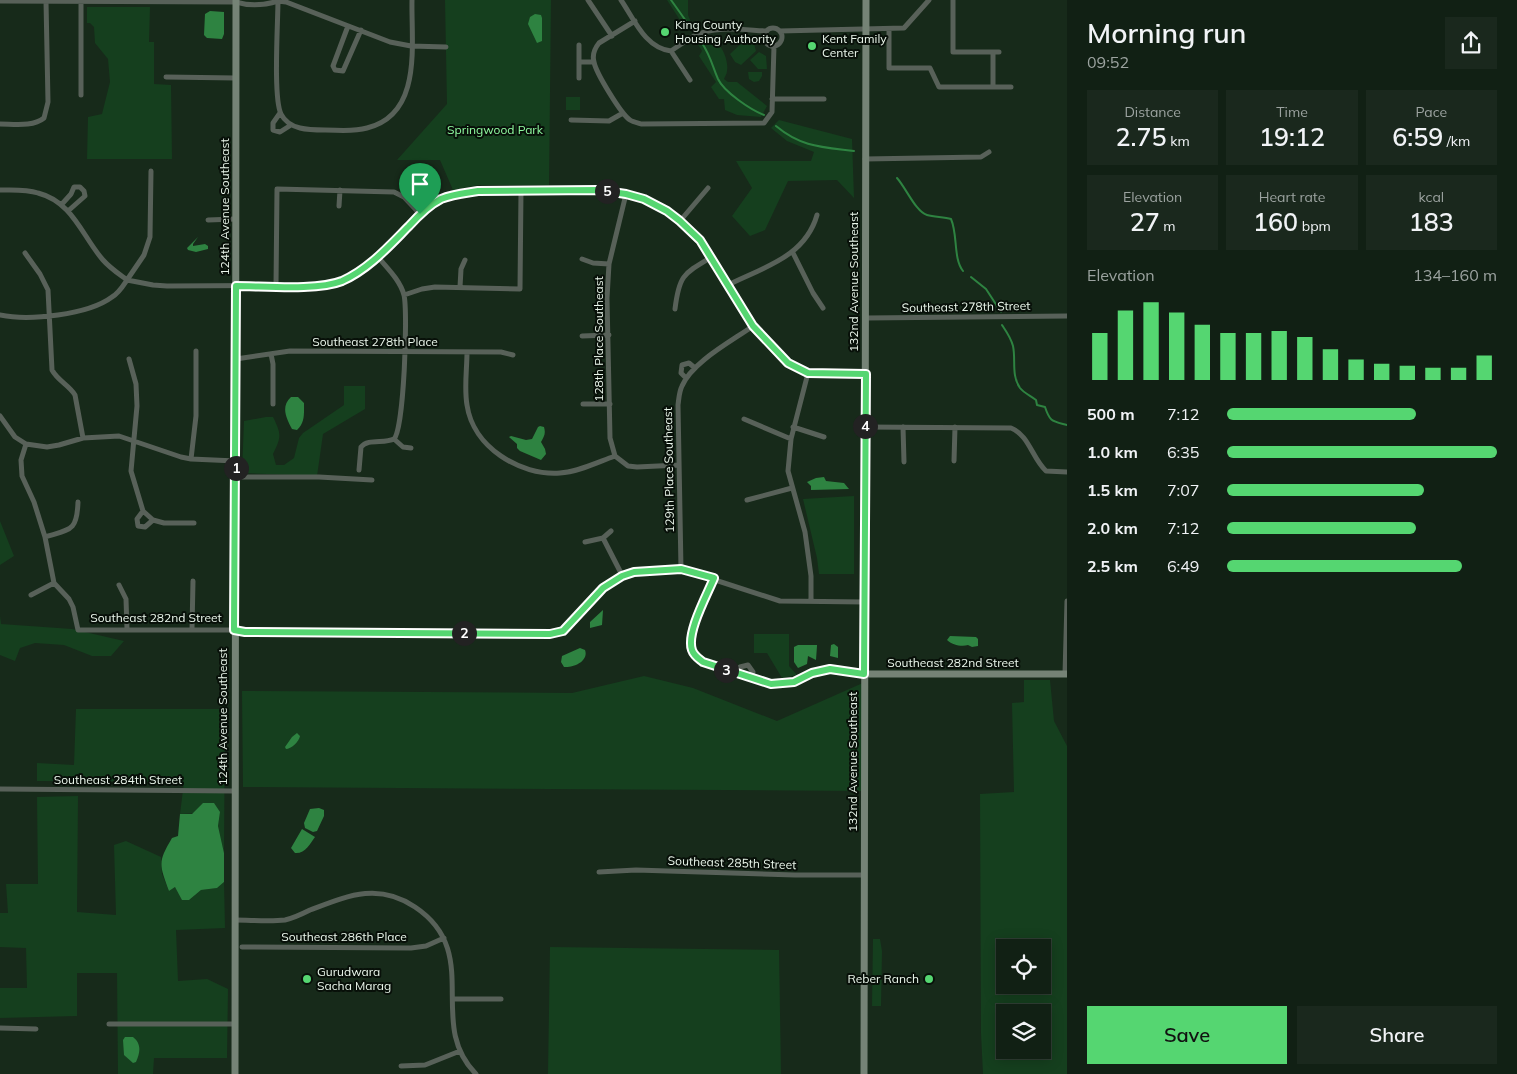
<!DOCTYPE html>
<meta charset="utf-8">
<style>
body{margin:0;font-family:Mulish,sans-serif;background:#1a281d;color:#f1f3f6;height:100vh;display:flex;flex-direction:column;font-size:19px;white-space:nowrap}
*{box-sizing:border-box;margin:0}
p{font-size:16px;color:#9ca3a0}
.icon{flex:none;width:28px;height:28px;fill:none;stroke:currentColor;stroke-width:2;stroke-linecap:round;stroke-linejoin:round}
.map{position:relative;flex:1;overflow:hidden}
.drawer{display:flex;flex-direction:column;background:#112014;width:450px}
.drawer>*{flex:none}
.fabs{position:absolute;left:996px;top:939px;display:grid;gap:10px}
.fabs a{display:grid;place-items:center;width:55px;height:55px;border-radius:0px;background:#112014;box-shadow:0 2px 12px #0003,0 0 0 1px #303e34;font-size:25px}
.pin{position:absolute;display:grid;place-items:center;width:42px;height:42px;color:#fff;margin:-51px -21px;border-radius:50% 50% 50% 0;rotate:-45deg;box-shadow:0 0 5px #0007}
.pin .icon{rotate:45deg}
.km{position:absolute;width:25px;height:25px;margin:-12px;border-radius:50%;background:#222;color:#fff;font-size:14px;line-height:25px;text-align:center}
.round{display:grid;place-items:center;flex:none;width:52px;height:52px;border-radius:0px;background:#1a281d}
.overview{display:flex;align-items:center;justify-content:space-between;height:85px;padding:0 20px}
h1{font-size:28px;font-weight:600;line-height:38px}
.metrics{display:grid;grid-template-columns:repeat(3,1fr);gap:8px;height:85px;padding:5px 20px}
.metrics div{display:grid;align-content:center;border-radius:0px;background:#1a281d;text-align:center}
.metrics b{font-size:25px;font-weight:600}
.metrics small{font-size:14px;font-weight:400}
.metrics p{font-size:14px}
.chart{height:140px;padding:10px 20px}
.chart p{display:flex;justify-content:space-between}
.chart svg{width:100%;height:90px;margin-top:5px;stroke:#55d671;stroke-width:6}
.action{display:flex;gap:10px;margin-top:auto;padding:10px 20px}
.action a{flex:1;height:58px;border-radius:0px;background:#55d671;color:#111;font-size:20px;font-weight:600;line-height:58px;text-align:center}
.action a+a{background:#1a281d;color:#f1f3f6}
ul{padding:0 20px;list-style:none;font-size:16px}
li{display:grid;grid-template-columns:80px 60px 1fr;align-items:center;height:38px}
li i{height:12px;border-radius:6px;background:#55d671}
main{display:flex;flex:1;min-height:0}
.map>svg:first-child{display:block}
.green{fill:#153f1e;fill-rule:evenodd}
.water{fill:#2e8341}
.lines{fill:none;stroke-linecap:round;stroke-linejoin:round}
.stream{stroke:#2e8341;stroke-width:2}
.street{stroke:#586159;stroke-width:5}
.secondary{stroke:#758376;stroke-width:7}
.route-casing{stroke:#fff;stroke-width:10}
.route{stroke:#55d671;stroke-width:6}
.poi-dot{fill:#55d671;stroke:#081009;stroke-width:2}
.labels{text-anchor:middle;stroke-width:4;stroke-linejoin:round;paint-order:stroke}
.poi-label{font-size:12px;fill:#ebf7ec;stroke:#081009;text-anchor:start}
.park-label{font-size:12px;fill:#8ffaa0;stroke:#081009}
.street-label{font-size:12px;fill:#ebf7ec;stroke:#081009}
</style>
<main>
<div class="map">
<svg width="1067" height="1074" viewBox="0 0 1067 1074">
<rect width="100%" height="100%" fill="#172a1a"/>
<!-- green -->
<path class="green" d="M445,0H551L549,185H478L453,190L440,160H397L447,104Z
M667,0H688V15L693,27L687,31Z
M87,7H150L149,42H154V84L171,85L172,159H87L88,117L102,114L110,82L108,59L95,43L94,27L90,23H87Z
M711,38C721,42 729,60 727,71C727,74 725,76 724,79L728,82H737L767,106L761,117L737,115L725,110L724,99H719L711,87L716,82L699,56L702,51L697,43Z
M746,39L754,44L756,51L741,65L735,62L730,54Z
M759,52L766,56L767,69H758L750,60Z
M748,72H762V76L759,81L754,82L749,79Z
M566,97H580V110H566Z
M779,120L852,139L854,198L837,180L788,181L765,230L750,236L732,216L752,188L736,161H811L814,152L787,141L771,128Z
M344,386H365V409L323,434L317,476L242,473L244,421L266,417H273C282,435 281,437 273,454L276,465H284L294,458L299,438L303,433L344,405Z
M854,496V574H819L817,558L803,499Z
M0,521L14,556L0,565Z
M0,616L1,624L72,629L124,641L111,656H92L64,645L35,643L20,648L15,661L0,655Z
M754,634H789V666L797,675L782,678L767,653H754Z
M644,676L693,688L777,721L865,682L864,791L243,787L242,691L572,693Z
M1024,680H1050L1054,721L1067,746V1074H983L981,1033L980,794L1014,792L1012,703L1024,702ZM1005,948H1042V985H1005ZM1005,1012H1042V1050H1005Z
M76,709H225L224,853L218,826L220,812L180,814L184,782L37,781V763L74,765Z
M78,796L77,912L116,915L114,845L126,841L161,857L162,874L169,891L175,887L189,900L201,890L217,888L224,882L225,928L176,930L178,981L207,979L228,989L227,1058H154L153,1074H118L117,973H77V1016L0,1018V988H27L26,948L0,947V913H8L6,884H38L37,797Z
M873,939H880L882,951L881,1006H872Z
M550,947L779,950L781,1074H548Z"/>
<!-- water -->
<path class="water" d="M210,11L224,12V34L222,39L207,38L204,35L205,14Z
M535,14L541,15L542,18V41L537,43L528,24L530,17Z
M198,237L193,244V246L205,244L208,246V249L196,252L188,250L187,248Z
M291,397H298L304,403C304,414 305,423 297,430L292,429C287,419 280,407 291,397Z
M540,426L544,427C546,434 544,436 541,442L545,449L546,454L541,460L520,451L517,448V444L509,437L511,436L526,440L532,439L538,427Z
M824,477L826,481L844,483L849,489L811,490V486L807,482L816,478Z
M603,610L602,625L590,628V622Z
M950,636L976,637L978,639V646L972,647L968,645C962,647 952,645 947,640Z
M798,645H817V646L816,660L808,656L807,664L798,668L794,662V647Z
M831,645L834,644L838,647V658L830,656Z
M580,648L585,650C589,661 574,668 564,667L561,662L562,656Z
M297,733L300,736C299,742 291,749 286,749L285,747L292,737Z
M203,803H214L220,812L218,826L224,853V882L217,888L201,890L189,900H182L175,887L169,891C159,864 158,862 172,838L178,836L180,814H192Z
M319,808L324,810V816L317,831L313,832L305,828L304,823L310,809Z
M302,829L315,837C310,844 305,854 295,853L291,848Z
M125,1037H133C142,1044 140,1053 136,1062L133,1063L124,1055L123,1040Z"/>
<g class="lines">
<!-- stream -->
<path class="stream" d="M671,0L691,28
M702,43C711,57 712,65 718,79C724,92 751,110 764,115
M776,126C801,147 822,147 854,151
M897,178C906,188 916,212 927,215C935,217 944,217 951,219C958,235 953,258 963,271
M971,277L986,289L1001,312
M1002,325C1006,331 1011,338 1013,346C1016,360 1011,375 1020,388C1024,393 1031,396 1036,400L1037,405L1045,407C1050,422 1052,421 1067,425"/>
<!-- street -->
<path class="street" d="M278,0C278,22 273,98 281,114C289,130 309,130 325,130C339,130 353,132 367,128C423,114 411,44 412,0
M588,0L612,36
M621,0C634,19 645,48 671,51L690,80
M953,0V52H999
M0,1L236,2C249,6 265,5 278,1L276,0
M81,1V95
M278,1L286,2L390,42L411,46L446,47
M635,21L599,43C595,48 592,55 594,62C596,73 621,114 630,120C633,122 638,123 641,124L764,123L772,112L774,46
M348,26L333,66L335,70L343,71L361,30
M764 37a9 9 0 1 1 18 0a9 9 0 1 1-18 0Z
M889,29V68H930L939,87H1011
M780,31L904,28L929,0
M579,45V78
M671,51C678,46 686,41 694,36C715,25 744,30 767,31
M993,52V86
M580,62H594
M166,77L236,78
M772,99H824
M280,113L273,123V130L280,132L291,125
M571,120L609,121L623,113
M0,124C14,124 33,127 44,118L48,102L46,1
M865,159L981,157L989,152
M0,190C13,190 26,189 38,193C73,202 82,236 103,260C110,268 119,274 127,280L144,255L150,237L151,171
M62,204L71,194L74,187H80L84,191L85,196L68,211
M339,206L340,190
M208,220L235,219
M680,221L708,188
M25,253L40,274L48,290L52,370C58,381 69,385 75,395L83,438
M793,253L813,293L823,308
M378,257C387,268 400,280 404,295C408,312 404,429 394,439
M582,259L593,263L609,264
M728,285C764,267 805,257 817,215
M276,286L277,189L394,192L404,197L420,214
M460,287L461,269L465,260
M404,295L422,289L435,287L520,289L521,191
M675,309C679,276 683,274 710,258
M0,315C29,321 88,315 112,297C119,293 123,286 127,280L153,285L167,286L325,285C361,276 384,252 409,226C418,216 428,206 441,200C453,194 466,193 478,191C505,191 532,191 558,191C587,190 618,188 645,199C665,208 686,223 699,240C727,275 762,362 808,373C826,376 847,374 866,374
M866,318L1067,316
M582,336L609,335
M467,352C467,369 464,388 467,405C473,447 520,476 560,473C578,472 598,462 615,456L628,466L637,467L679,465
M271,354L273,364V404
M129,359L136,384L137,406L131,471L143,511L153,520L164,523H194
M236,359L290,351L501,352L513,355
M808,373L791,439L788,471L805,532L811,576V601
M686,378L681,373L682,365L689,363L695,368
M583,404H610
M0,416L15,437L26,444L47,447L59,445L83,438L119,436L181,457L191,459L236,461
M744,419L791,439
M793,427L824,437
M865,427L1011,428C1029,435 1032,458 1046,471L1067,472
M903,427L904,462
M26,444L21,460L22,476L34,502L45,537L54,583L69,599L73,607L78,630H234L245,632L550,634L563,631L611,582L622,575L645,570L681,569L780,601L865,602
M615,456L610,438L607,298L609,264L626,194
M191,459L196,416V351
M954,461L955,427
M359,470L361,447C368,438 384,444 394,439L403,447L411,448
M236,477H319L372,480
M747,500L792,488
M143,511L137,519L138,526L145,527L153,520
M45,537C71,529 77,531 78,502
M603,538L622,575
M585,542L603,538L611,531
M681,569L678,405C679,398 679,392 682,386C692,362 732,341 753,326
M714,578C707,595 687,632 692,650C694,655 698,658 703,662L771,684L794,682L812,673L830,669L864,674
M119,585L126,599L127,629
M31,595L54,583
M192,629L193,581
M737,673L740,667L748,665L753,672L751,678
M1065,674L1067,601
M0,789L235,791
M599,872L636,870L795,875H864
M235,920C251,920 269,922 285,920C294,918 302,914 310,910C347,896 378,882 415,907C484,953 425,1023 476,1074
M242,947L411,948L426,946L444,938
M453,999H501
M109,1024H235
M0,1028L36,1029
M401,1066L425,1065L460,1051"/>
<!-- secondary -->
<path class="secondary" d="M864,674H1067
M235,1074L236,0
M864,1074L866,0"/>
</g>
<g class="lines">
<defs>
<path id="route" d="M598,190L626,194L644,199L667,211L680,221L700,240L753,326L788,363L808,373L866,374L864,674L830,669L812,673L794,682L771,684L703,662C698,658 694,656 692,650C686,633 707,595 714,578L681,569L634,572L622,576L603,588L563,631L550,634L245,632L234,630L236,286C264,286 317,291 342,281C369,269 389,246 409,226C418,216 429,205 441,199C453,194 466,193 478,191Z"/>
</defs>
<!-- route casing -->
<use href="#route" class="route-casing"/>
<!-- route -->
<use href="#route" class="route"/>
</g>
<!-- markers -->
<g class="poi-dot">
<circle cx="665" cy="32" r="5"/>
<circle cx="812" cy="46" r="5"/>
<circle cx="307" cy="979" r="5"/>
<circle cx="929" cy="979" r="5"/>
</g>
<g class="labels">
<!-- poi labels -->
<g class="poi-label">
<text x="675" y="29">King County<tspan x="675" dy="14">Housing Authority</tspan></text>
<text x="822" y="43">Kent Family<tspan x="822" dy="14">Center</tspan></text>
<text x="317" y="976">Gurudwara<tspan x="317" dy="14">Sacha Marag</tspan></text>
<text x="919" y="983" text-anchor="end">Reber Ranch</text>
</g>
<!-- park labels -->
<g class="park-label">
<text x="495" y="134">Springwood Park</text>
</g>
<!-- street labels -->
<g class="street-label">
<text transform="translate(225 207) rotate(-90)" y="4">124th Avenue Southeast</text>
<text transform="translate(854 282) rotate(-90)" y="4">132nd Avenue Southeast</text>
<text transform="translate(966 307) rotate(-1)" y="4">Southeast 278th Street</text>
<text transform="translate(599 339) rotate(-90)" y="4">128th Place Southeast</text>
<text x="375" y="346">Southeast 278th Place</text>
<text transform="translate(669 470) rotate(-91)" y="4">129th Place Southeast</text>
<text x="156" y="622">Southeast 282nd Street</text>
<text x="953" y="667">Southeast 282nd Street</text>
<text transform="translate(223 717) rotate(-90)" y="4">124th Avenue Southeast</text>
<text transform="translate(853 762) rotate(-90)" y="4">132nd Avenue Southeast</text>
<text x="118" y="784">Southeast 284th Street</text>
<text transform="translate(732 863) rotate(2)" y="4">Southeast 285th Street</text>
<text x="344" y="941">Southeast 286th Place</text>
</g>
</g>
</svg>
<div class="fabs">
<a><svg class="icon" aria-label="locate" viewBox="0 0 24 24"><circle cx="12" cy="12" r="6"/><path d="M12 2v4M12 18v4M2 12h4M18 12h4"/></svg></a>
<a><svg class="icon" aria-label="layers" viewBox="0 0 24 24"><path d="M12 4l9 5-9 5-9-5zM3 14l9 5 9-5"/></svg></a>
</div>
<div class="pin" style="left:420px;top:214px;background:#1e9e55"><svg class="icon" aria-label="arrive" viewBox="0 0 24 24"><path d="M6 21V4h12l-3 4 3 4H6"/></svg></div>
<b class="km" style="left:236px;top:468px">1</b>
<b class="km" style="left:464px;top:633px">2</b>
<b class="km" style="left:726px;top:670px">3</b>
<b class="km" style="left:865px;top:426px">4</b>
<b class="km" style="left:607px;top:191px">5</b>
</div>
<section class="drawer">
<div class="overview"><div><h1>Morning run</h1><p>09:52</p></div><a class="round"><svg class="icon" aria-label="share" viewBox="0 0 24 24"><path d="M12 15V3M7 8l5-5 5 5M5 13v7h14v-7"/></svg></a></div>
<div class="metrics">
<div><p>Distance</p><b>2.75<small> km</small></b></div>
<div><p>Time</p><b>19:12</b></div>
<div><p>Pace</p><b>6:59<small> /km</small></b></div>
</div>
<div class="metrics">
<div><p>Elevation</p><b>27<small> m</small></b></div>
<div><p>Heart rate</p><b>160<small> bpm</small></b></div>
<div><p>kcal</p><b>183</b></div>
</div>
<div class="chart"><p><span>Elevation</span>134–160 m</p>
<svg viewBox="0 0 160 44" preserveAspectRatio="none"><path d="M5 44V21M15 44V10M25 44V6M35 44V11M45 44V17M55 44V21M65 44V21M75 44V20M85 44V23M95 44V29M105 44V34M115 44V36M125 44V37M135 44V38M145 44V38M155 44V32"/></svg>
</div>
<ul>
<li><b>500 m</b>7:12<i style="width:70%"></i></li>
<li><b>1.0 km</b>6:35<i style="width:100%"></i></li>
<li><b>1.5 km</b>7:07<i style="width:73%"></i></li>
<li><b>2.0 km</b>7:12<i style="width:70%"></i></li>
<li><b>2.5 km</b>6:49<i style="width:87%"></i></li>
</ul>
<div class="action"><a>Save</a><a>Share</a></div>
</section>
</main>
